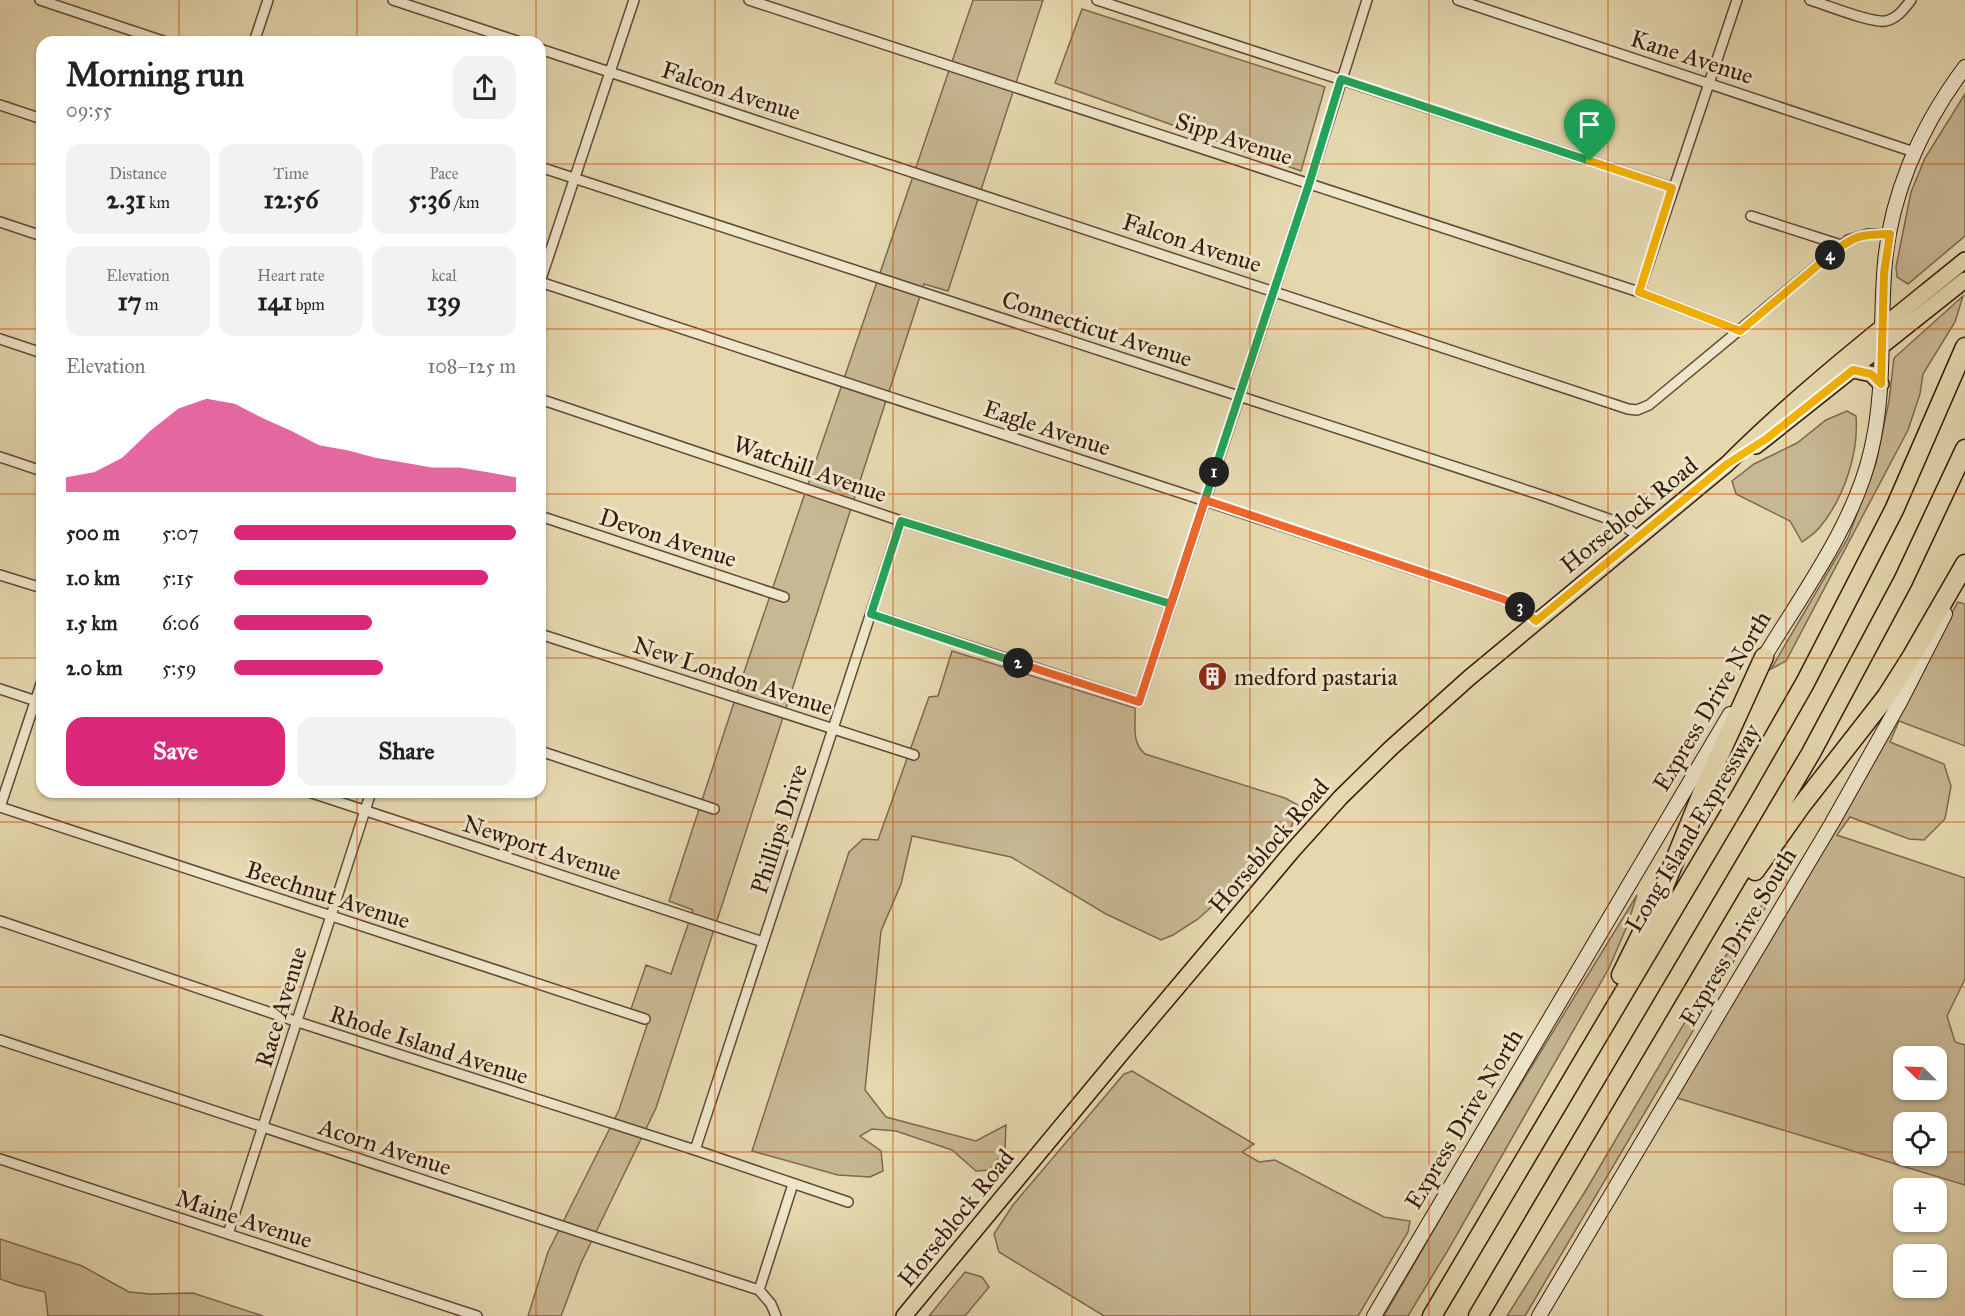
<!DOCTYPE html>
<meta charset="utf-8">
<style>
body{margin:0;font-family:"IM FELL Great Primer",serif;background:#f2f2f2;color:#222;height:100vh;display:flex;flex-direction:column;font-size:22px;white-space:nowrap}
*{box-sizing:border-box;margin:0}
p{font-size:20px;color:#767676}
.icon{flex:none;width:33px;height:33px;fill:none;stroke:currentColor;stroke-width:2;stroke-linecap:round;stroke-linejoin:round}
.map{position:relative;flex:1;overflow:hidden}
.panel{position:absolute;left:36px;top:36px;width:510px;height:762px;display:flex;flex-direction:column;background:#fff;border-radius:18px;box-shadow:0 2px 4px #0004}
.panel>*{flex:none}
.needle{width:39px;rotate:293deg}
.controls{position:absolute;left:1893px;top:1046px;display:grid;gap:12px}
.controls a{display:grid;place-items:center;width:54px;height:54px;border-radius:12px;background:#fff;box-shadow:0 2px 4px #0004;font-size:30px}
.pin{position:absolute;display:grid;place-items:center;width:51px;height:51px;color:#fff;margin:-62px -26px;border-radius:50% 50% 50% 0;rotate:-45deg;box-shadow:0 0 6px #0007}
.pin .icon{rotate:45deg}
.km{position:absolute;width:30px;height:30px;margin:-15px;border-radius:50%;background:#222;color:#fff;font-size:16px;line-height:30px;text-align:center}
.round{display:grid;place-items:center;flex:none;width:63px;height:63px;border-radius:18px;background:#f2f2f2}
.summary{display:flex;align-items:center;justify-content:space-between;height:102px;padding:0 30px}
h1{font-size:33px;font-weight:700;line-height:45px}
.figures{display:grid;grid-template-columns:repeat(3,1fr);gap:9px;height:102px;padding:6px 30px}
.figures div{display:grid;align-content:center;border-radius:15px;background:#f2f2f2;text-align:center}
.figures b{font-size:26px;font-weight:700}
.figures small{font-size:16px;font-weight:400}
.figures p{font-size:16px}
.chart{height:168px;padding:12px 30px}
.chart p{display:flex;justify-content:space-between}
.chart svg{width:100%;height:108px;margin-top:6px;fill:#db2777;opacity:.7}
.primary-button{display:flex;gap:12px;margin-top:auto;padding:12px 30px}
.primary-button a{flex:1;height:69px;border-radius:18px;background:#db2777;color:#fff;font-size:24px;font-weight:700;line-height:69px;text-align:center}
.primary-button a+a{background:#f2f2f2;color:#222}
ul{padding:0 30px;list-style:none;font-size:20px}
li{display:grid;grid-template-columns:96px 72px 1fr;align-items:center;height:45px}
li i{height:15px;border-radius:8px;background:#db2777}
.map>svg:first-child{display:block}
.green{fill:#c7b793;stroke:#7f684e;stroke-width:1.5;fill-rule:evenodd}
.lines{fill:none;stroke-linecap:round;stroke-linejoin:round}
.street-casing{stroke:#624833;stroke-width:12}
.secondary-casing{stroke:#37180a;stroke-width:16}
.primary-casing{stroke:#37180a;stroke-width:18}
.highway-casing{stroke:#37180a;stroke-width:21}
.street{stroke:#eee6cb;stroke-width:9}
.secondary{stroke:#eee6cb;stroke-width:14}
.primary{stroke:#e5d8af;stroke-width:15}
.highway{stroke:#e5d8af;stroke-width:18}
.split-1-casing{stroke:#fff;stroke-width:12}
.split-2-casing{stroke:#fff;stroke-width:12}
.split-3-casing{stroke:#fff;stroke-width:12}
.split-4-casing{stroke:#fff;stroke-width:12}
.split-5-casing{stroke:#fff;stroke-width:12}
.split-1{stroke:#22a559;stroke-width:8}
.split-2{stroke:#22a559;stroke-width:8}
.split-3{stroke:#f0652b;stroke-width:8}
.split-4{stroke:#f5b400;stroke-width:8}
.split-5{stroke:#f5b400;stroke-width:8}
.grid{fill:none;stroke:#cd4f0c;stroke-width:1.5;stroke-opacity:0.55}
.labels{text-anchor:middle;stroke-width:6;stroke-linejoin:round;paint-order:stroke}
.street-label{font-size:24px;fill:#37180a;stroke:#eee6cb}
.poi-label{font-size:24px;fill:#37180a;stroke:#eee6cb;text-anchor:start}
</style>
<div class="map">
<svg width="1965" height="1316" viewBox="0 0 1965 1316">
<rect width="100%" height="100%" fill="#e5d8af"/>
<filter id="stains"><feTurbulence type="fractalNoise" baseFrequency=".00333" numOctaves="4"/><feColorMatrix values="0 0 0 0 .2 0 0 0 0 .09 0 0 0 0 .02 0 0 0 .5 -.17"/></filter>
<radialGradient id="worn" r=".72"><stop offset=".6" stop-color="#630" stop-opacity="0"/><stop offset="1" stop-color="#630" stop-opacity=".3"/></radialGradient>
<!-- green -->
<path class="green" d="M973,0H1043L948,291L924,284L656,1108L581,1263L561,1316H528L548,1252L619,1110L647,1025L628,1018L646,965L671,974L693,910L669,901L742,678Z
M1082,9L1325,87L1301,171L1055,83Z
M1965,94V236L1908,284L1897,277L1896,267L1911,192L1925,158Z
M1963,296L1955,322L1923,374L1920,394L1908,430L1786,661L1771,669L1848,538L1876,463L1889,401L1894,358Z
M1847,411L1856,416C1859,453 1844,498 1820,527C1815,533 1808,538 1802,542L1790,521L1736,494L1732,481L1754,464L1797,443L1826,420Z
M1958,602L1965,604V746L1899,721L1890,742L1944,764L1951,786L1945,819L1924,840L1909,839L1850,817L1837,835L1965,878V979L1947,1016L1955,1042L1965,1045V1185L1677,1098ZM1904,1056H1936V1089H1904ZM1904,1122H1936V1155H1904Z
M952,651L1135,708C1136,726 1131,742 1145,754L1285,798L1298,805L1291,828L1248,874L1198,919L1173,935L1161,940L1106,914L1011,857L912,836L901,884L881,931L865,1090L886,1117L976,1141L1006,1125L1005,1149L990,1170L976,1171L952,1150L896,1131L872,1129L860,1136L881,1151L883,1171L870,1177L838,1175L752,1151L849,852L863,839L878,840L929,697L938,696Z
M1791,864L1525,1316H1507L1586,1190L1715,971Z
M1637,895L1627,926L1609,968L1448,1250L1408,1316H1384L1473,1162Z
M1132,1071L1254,1144L1242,1152L1259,1162L1275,1160L1384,1217L1410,1221L1408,1232L1358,1316H1104L999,1252L994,1234L1013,1205L1124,1074Z
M0,1239L82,1266L129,1292L150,1294L193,1293L263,1316H48L45,1292L17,1285L0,1279Z
M965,1272L982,1277L989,1287L965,1316H929Z"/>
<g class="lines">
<defs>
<path id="street" d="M40,0L166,42
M393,0L520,42
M749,0L1639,292L1740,331
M1097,0L1673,188
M1458,0L1914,152
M1810,0C1827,5 1870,23 1885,21C1897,19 1904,9 1911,0
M254,42L268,0
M540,49L1628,409L1637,410L1649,405L1848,240L1868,234H1889
M0,105L42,119
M540,167L1544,496L1620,523L1638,536
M1751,216L1841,245
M0,222L42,236
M540,282L1503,599L1521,608L1536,621
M540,282L634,0
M1639,292L1737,0
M0,339L42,353
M540,399L901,521L1171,604
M0,457L42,471
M540,516L784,597
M0,575L42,588
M871,614L1139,702L1309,184L1367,0
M540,634L914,755
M0,689L42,703
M540,751L714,809
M309,792L763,942
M0,807L645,1019
M0,807L42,681
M0,921L298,1022L695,1150L848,1202
M0,1040L595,1237L759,1290
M695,1150L901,521
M0,1159L477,1316
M228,1234L371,792
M776,1316L771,1304L759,1290L793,1184"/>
<path id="secondary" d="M1760,664C1799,598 1854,526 1871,451C1885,393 1880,335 1884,275C1888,199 1920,127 1965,67
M1374,1316L1730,714
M1539,1316L1832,823L1900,702L1945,614"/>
<path id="primary" d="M1853,370L1871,374L1881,384
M1756,446L1965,280
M904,1316L1121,1054L1294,849L1341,797L1391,748L1469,678L1727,464C1801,390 1884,326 1965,260"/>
<path id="highway" d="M1755,871L1801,806L1886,697L1912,656L1965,564
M1621,975L1661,894L1703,791L1764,657
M1432,1316L1741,795L1805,683L1894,510L1965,347
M1478,1316L1811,753L1903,581L1965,449"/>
</defs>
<!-- street casing -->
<use href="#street" class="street-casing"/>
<!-- secondary casing -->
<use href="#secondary" class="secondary-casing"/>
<!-- primary casing -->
<use href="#primary" class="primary-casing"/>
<!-- highway casing -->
<use href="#highway" class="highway-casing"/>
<!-- street -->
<use href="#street" class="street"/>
<!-- secondary -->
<use href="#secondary" class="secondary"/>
<!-- primary -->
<use href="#primary" class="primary"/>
<!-- highway -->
<use href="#highway" class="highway"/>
</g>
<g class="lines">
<defs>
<path id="split-1" d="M1214,472L1309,184L1341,79L1590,161"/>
<path id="split-2" d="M1018,663L871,614L901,521L1171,604L1214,472"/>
<path id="split-3" d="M1018,663L1139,702L1205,500L1503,599L1520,607"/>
<path id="split-4" d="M1520,607L1536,621L1727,464L1766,439L1853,370L1871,374L1881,384L1884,273L1890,234C1860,234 1853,236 1830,255"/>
<path id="split-5" d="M1590,161L1672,188L1639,292L1740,331L1830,255"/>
</defs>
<!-- split-1 casing -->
<use href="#split-1" class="split-1-casing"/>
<!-- split-2 casing -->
<use href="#split-2" class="split-2-casing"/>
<!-- split-3 casing -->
<use href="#split-3" class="split-3-casing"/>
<!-- split-4 casing -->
<use href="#split-4" class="split-4-casing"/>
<!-- split-5 casing -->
<use href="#split-5" class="split-5-casing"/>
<!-- split-1 -->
<use href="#split-1" class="split-1"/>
<!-- split-2 -->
<use href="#split-2" class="split-2"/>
<!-- split-3 -->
<use href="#split-3" class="split-3"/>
<!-- split-4 -->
<use href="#split-4" class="split-4"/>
<!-- split-5 -->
<use href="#split-5" class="split-5"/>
</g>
<!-- grid -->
<path class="grid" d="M179,0V42M357,0V42M536,0V42M715,0V1316M893,0V1316M1072,0V1316M1250,0V1316M1429,0V1316M1608,0V1316M1786,0V1316M0,164H42M540,164H1965M0,329H42M540,329H1965M0,494H42M540,494H1965M0,658H42M540,658H1965M179,792V1316M357,792V1316M536,792V1316M0,822H1965M0,987H1965M0,1152H1904M1936,1152H1965"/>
<!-- icons -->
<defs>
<symbol id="building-disc" viewBox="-11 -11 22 22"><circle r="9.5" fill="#8f2418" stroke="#eee6cb"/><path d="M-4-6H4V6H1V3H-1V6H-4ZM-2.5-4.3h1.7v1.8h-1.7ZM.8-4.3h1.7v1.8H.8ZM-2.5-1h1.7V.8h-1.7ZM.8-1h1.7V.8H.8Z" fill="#fff"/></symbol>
</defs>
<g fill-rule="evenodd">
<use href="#building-disc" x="1196" y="660" width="33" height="33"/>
</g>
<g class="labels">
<!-- street labels -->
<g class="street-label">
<text transform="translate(1692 57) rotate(18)" y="8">Kane Avenue</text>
<text transform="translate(731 91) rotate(18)" y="8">Falcon Avenue</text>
<text transform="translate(1234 139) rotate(18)" y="8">Sipp Avenue</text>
<text transform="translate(1192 243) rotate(18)" y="8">Falcon Avenue</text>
<text transform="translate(1097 329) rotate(18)" y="8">Connecticut Avenue</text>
<text transform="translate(1047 428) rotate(18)" y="8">Eagle Avenue</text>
<text transform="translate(810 469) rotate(19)" y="8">Watchill Avenue</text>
<text transform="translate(1629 515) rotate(-39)" y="8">Horseblock Road</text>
<text transform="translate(668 538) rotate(18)" y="8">Devon Avenue</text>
<text transform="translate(733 676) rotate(18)" y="8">New London Avenue</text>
<text transform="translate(1712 701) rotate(-59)" y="8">Express Drive North</text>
<text transform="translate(1693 828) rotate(-59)" y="8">Long Island Expressway</text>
<text transform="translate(779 829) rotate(-72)" y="8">Phillips Drive</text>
<text transform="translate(1269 846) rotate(-49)" y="8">Horseblock Road</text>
<text transform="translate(542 848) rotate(18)" y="8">Newport Avenue</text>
<text transform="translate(328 895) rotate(18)" y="8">Beechnut Avenue</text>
<text transform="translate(1738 937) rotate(-59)" y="8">Express Drive South</text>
<text transform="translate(281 1007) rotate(-73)" y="8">Race Avenue</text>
<text transform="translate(429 1045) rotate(18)" y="8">Rhode Island Avenue</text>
<text transform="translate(1464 1119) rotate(-59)" y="8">Express Drive North</text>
<text transform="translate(385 1147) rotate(18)" y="8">Acorn Avenue</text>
<text transform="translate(956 1218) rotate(-51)" y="8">Horseblock Road</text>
<text transform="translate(244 1219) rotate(18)" y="8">Maine Avenue</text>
</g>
<!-- poi labels -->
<g class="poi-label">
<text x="1234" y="685">medford pastaria</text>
</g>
</g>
<rect width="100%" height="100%" filter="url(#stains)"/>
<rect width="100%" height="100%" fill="url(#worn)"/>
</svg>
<div class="controls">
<a><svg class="needle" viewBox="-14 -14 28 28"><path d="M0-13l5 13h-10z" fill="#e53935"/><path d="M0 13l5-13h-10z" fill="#767676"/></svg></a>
<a><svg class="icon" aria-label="locate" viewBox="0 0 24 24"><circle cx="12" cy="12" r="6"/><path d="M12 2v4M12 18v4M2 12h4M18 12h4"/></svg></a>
<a>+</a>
<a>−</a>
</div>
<div class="pin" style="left:1590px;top:161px;background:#1e9e55"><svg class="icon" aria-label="arrive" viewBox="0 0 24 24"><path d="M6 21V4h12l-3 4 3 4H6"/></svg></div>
<b class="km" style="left:1214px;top:472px">1</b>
<b class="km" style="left:1018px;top:663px">2</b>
<b class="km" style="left:1520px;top:607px">3</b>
<b class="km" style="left:1830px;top:255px">4</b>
<section class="panel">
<div class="summary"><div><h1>Morning run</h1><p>09:55</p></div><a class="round"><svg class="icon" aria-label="share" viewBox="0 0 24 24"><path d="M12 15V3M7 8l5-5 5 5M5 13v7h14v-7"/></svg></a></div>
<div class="figures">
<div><p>Distance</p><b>2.31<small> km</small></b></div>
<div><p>Time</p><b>12:56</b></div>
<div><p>Pace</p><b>5:36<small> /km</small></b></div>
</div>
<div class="figures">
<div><p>Elevation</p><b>17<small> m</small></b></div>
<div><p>Heart rate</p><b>141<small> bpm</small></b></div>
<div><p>kcal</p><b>139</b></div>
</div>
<div class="chart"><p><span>Elevation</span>108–125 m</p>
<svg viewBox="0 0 160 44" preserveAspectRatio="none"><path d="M0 44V38L10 36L20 30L30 19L40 10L50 6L60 8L70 14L80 19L90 25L100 27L110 30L120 32L130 34L140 34L150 36L160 38V44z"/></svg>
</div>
<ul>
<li><b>500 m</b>5:07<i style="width:100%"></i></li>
<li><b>1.0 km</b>5:15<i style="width:90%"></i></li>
<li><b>1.5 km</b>6:06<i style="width:49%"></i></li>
<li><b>2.0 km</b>5:59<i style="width:53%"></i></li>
</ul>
<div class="primary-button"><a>Save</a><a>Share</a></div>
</section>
</div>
